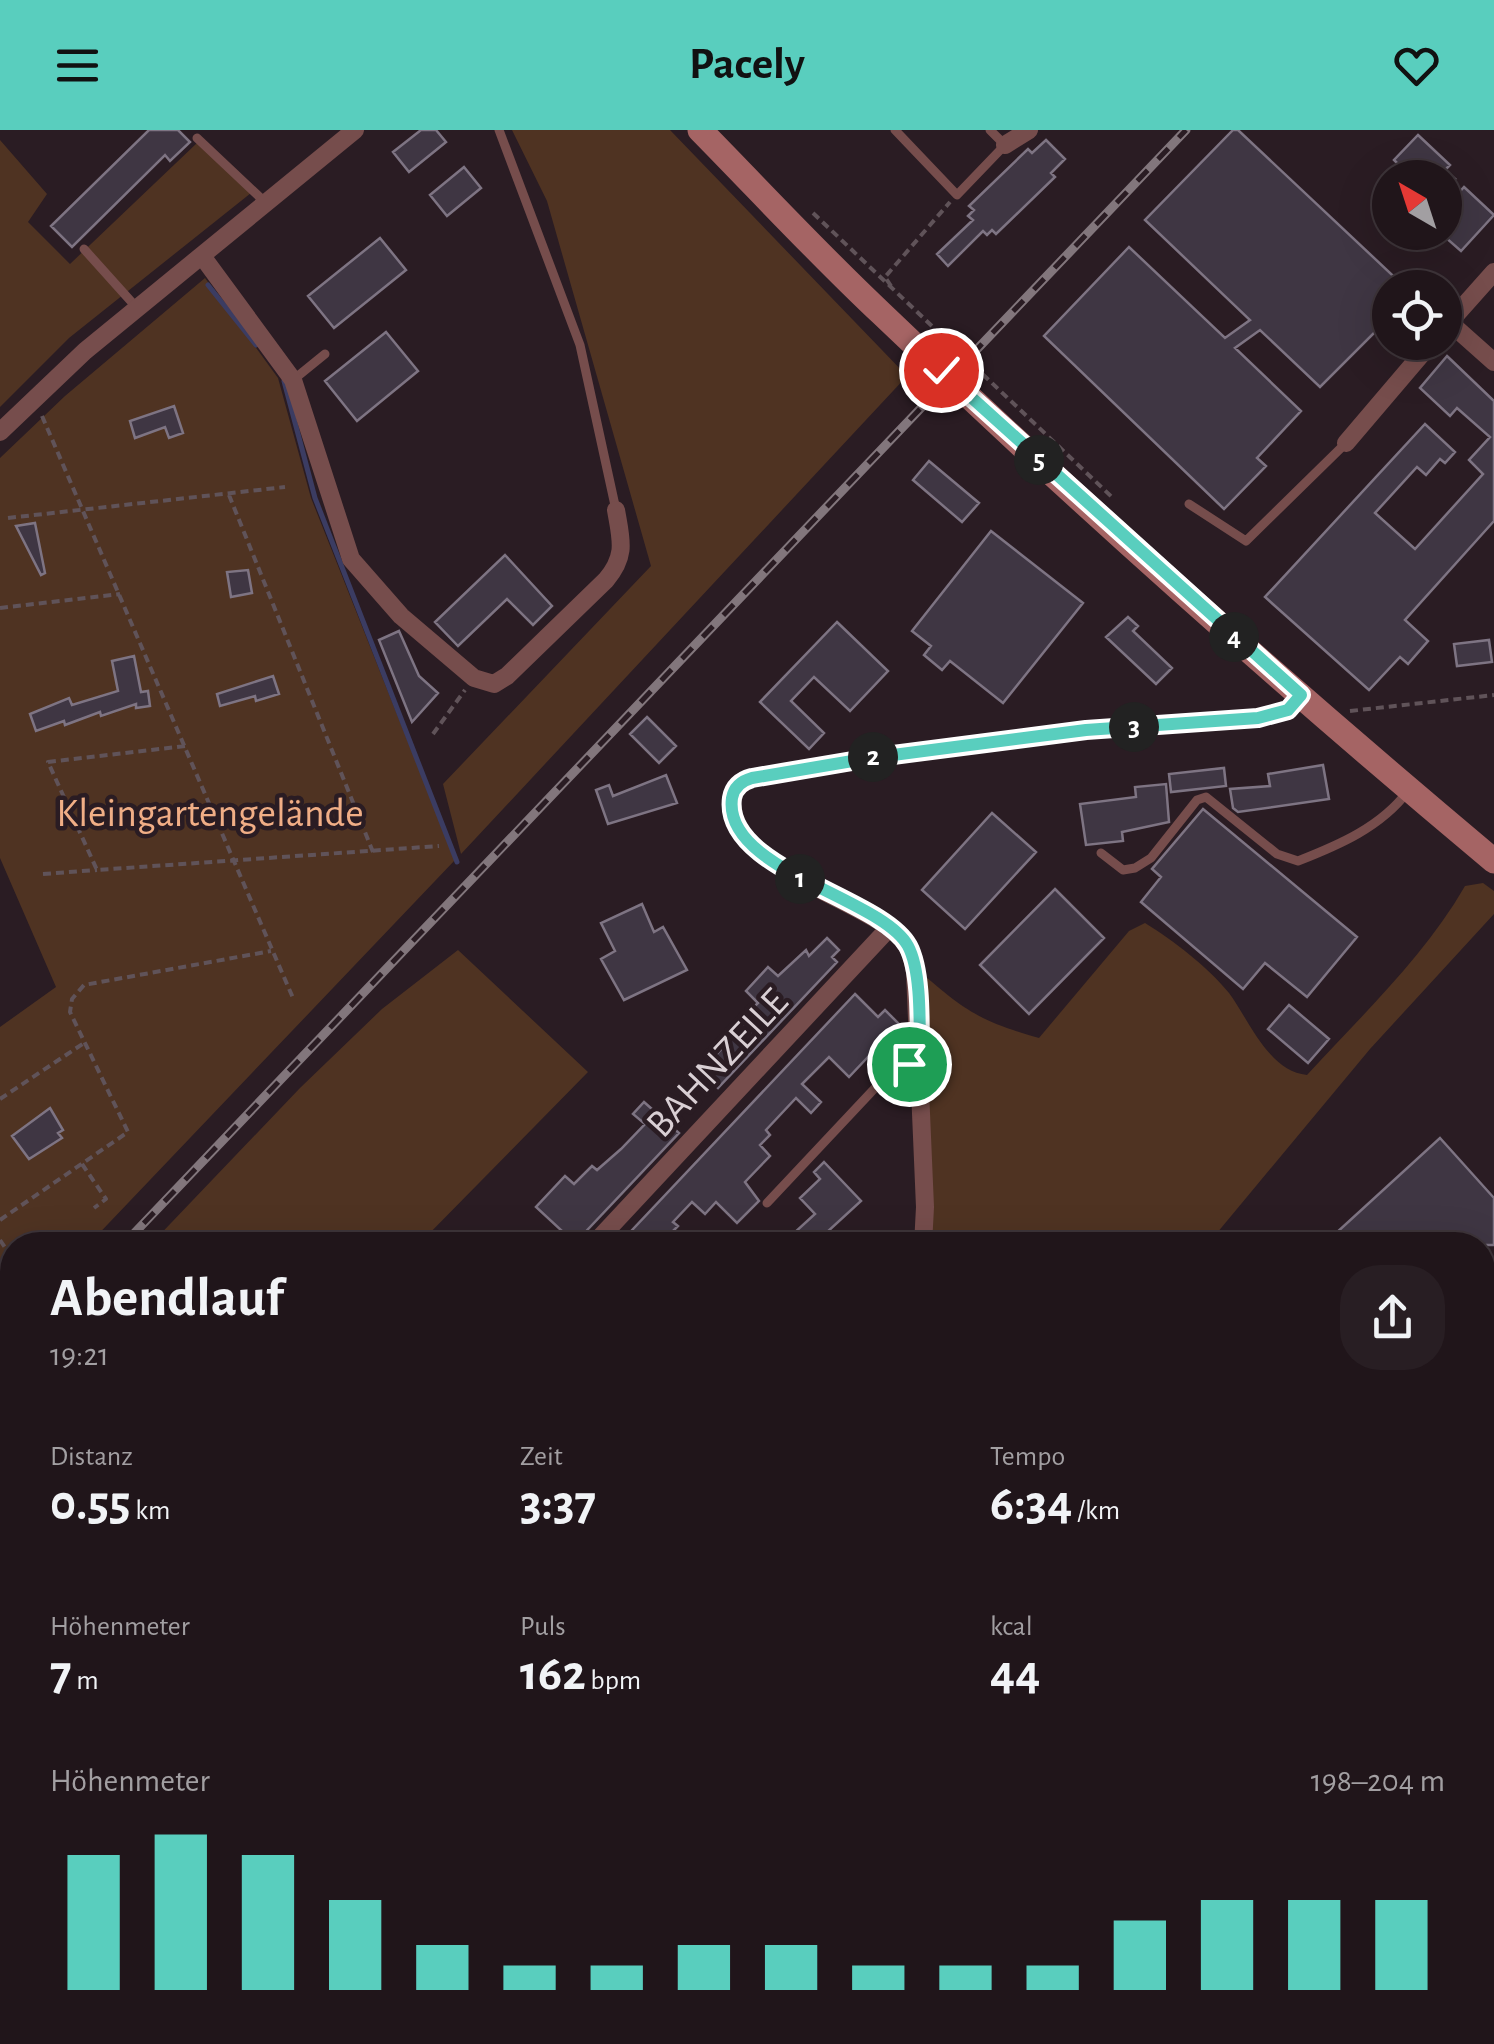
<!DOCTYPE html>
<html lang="de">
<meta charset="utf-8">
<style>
body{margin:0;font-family:"Alegreya Sans",sans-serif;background:#281e23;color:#f1f3f6;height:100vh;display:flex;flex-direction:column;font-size:38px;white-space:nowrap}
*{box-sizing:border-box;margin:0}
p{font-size:32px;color:#a29fa2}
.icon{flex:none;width:55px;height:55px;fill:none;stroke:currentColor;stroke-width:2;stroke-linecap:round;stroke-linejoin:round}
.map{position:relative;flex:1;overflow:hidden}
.sheet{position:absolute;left:0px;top:1102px;width:1495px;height:812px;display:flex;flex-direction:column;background:#20151a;border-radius:40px 40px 0 0;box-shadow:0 10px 40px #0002,0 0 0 2px #3d3439}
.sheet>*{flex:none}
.needle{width:65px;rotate:321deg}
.buttons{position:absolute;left:1372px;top:30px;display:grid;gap:20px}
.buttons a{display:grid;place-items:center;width:90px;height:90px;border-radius:50%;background:#20151a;box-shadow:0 10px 40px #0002,0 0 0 2px #3d3439;font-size:50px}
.pin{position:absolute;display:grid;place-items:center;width:85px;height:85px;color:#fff;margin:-42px;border:5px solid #fff;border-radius:50%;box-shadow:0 2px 10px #0007}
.km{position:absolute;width:50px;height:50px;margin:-25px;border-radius:50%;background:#222;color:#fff;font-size:28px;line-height:50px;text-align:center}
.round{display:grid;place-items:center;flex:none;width:105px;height:105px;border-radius:40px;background:#281e23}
.headline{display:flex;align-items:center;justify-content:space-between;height:170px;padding:0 50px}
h1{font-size:55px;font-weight:700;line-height:75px}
.stats{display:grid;grid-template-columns:repeat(3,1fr);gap:15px;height:170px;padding:10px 50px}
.stats div{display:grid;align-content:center}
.stats b{font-size:50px;font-weight:700}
.stats small{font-size:28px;font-weight:400}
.stats p{font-size:28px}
.chart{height:280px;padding:20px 50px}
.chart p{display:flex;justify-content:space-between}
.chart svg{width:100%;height:180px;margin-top:10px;stroke:#59cebe;stroke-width:6}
header{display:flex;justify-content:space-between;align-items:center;height:130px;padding:0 50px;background:#59cebe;color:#111;font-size:45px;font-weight:700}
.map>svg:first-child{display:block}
.green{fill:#4f3322}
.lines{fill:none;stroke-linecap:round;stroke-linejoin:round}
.stream{stroke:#3b3c62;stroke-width:5}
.building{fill:#3f3643;stroke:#7e7483;stroke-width:2.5}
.path{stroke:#605359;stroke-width:4;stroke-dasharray:8 5;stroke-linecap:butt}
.lane{stroke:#764d4c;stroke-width:9}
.street{stroke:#764d4c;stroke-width:18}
.secondary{stroke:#a56464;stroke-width:25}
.rail-casing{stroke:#82767c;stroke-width:9}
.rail{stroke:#2a1c23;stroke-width:5;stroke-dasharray:15;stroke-linecap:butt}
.route-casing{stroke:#fff;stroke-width:20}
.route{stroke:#59cebe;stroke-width:12}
.labels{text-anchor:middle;stroke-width:9;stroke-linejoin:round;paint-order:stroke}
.park-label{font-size:40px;fill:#f0ae86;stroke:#2a1c23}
.street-label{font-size:40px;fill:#d9cfd4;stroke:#2a1c23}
</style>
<header><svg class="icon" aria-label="menu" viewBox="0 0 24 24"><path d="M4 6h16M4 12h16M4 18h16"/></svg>Pacely<svg class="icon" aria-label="heart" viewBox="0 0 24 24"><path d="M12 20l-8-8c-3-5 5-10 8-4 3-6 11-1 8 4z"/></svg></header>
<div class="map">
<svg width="1494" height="1914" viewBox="0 0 1494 1914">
<rect width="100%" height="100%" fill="#2a1c23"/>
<!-- green -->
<path class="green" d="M512,0H670L907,246L461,724L443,654L651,436L547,71Z
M0,10L47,64L28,92L70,134L197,13L251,63L69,208L0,277Z
M205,148L278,248L311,368L455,730L88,1115H12V1170L0,1169V897L56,857L0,728V328L65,266Z
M1483,753L1494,761V784L1370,919L1207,1115H929L918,840C964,880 979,891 1039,908L1129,801L1145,793C1174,811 1207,836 1229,863C1249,890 1269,942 1307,945C1362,885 1424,827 1465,756Z
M458,820L588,942L418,1115H150L300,958L382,879Z
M12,1258V1902L651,1903L649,1914H0V1271Z"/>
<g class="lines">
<!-- stream -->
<path class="stream" d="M208,155L256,215
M284,251L315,368L457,732
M0,1208L12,1195
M0,1757L12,1755
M117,1902L216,1914
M27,1914L29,1902
M443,1914L444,1902"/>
</g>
<!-- building -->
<path class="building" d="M149,0H178L190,12L170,31L165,25L72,117L51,96Z
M421,0H436L446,12L409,42L393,22Z
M1233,0H1238L1406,158H1390V187L1320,257L1260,200L1235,218L1301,281L1257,328L1266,336L1224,379L1044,206L1129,117L1225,208L1250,190L1145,90Z
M1418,5L1450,35L1445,40L1454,48H1412L1394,30Z
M1046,10L1065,29L1051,43L1055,47L996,104L992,100L987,105L983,101L948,136L937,124L973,90L968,86L974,80L969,76L1028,19L1032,23Z
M464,37L481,58L447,86L430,65Z
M1464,57L1494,85L1461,121L1445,107V78Z
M380,108L406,140L334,198L308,166Z
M386,202L418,241L357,291L325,251Z
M1447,226L1494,271V391L1405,490L1428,511L1408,534L1400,527L1369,560L1265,467L1425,294L1455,322L1445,333L1440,329L1426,345L1417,337L1375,383L1415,419L1483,344L1469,330L1490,307L1457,278L1450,286L1420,258Z
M174,276L183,303L169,308L165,297L135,308L130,291Z
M929,331L979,373L962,392L913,350Z
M35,393L45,443L41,445L16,396Z
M991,401L1083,473L1003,573L950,531L942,540L924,525L931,516L912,501Z
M505,425L552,476L533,495L507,469L458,516L435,492Z
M248,440L252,463L231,467L227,442Z
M1128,487L1138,496L1133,501L1172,538L1156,554L1106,507Z
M837,492L888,541L850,581L814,547L791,571L824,603L809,619L760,572Z
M399,501L419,546L438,563L412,592L379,510Z
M1489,510L1492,532L1457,536L1454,514Z
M134,526L141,562L148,561L150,576L136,578V574L101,586L100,582L65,595L64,591L36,601L30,584L69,568L72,575L118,561L112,531Z
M273,546L279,564L256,571L255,566L220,576L217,564Z
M647,587L676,616L659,633L630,604Z
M1323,635L1329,669L1238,682L1233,678L1230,659L1270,656L1268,644Z
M1224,638L1226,656L1171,662L1169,644Z
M666,645L677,673L608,694L596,660L609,655L613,666Z
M1166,654L1169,692L1122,702L1123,711L1086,715L1080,674L1136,667L1135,657Z
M1203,679L1357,807L1307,867L1265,833L1243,859L1141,772L1161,747L1152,739Z
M992,683L1036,722L965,799L922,760Z
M1055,759L1104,808L1029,884L980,835Z
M642,774L654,802L663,797L687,840L624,870L601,829L615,821L601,793Z
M827,808L839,820L832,827L837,832L718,958L701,942L746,891L743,888L758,873L746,861L768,837L778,846L806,820L809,826Z
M855,864L878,887L885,880L899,894L849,947L829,927L802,954L821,972L811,983L796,968L766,1000L770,1005L760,1015L770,1026L745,1052L759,1071L737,1093L716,1072L705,1084L692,1072L673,1092L678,1096L674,1100L690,1115H618Z
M1289,875L1329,909L1308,933L1268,899Z
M644,972L679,1003L573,1115H547L561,1100L536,1077L565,1046L574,1054L592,1036L597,1040L621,1019L645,994L633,984Z
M50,978L63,1000L58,1003L62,1008L29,1029L12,1006Z
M1440,1008L1494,1068V1115H1323Z
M824,1032L861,1071L813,1115H781L815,1084L800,1068L820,1049L814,1042Z"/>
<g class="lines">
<!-- path -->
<path class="path" d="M813,83L1114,369
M891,156L885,147L950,72
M42,286L293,868
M229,365L373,722
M8,388L285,357
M0,478L120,464
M1350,581L1494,565
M433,604L465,560
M185,616L48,632L97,740L439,716
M43,744L97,740
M0,969L84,913
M82,1034L106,1069L94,1078
M0,1090L128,1002L70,882L72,869L84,855L271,821
M0,1110L12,1128"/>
<!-- lane -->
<path class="lane" d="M499,0L580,215L616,380
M895,0L957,65L1005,15L990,0
M197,8L266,73
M84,119L137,178
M293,250L325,224
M1189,374L1246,411L1346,313
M1101,723L1123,740L1135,738L1151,728L1197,670L1206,667L1277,724L1298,731C1339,715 1381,697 1408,661
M767,1073L891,941L899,935L918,937
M1482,1258L1494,1248"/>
<!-- street -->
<path class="street" d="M1005,15L1029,0
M202,126L293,250L351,429L401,486L474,548L494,554L507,546L606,450C627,425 621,410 616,380
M1449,192L1494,232
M1445,197L1494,142
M0,302L85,221L355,0
M1346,313L1432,212
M593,1115L890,797
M923,1115L925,1077L915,842C912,825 908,812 894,801C857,770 724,730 732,669C734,657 741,651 752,648L869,628L1086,600L1258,588L1288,580L1301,565
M799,1914L812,1902"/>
<!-- secondary -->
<path class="secondary" d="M700,0C760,61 819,125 882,184C1079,373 1284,555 1494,731"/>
<defs>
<path id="rail" d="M123,1115L1186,0
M0,1244L12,1231"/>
</defs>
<!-- rail casing -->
<use href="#rail" class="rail-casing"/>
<!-- rail -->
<use href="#rail" class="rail"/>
</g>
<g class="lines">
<defs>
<path id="route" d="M909,934L920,938C919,905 923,844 908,816C881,767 722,740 732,668C734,657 741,651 752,648L870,628L1086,600L1258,588L1288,580L1301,565L941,240"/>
</defs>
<!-- route casing -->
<use href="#route" class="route-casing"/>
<!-- route -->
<use href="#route" class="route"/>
</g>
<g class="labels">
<!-- park labels -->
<g class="park-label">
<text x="210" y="696">Kleingartengelände</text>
</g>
<!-- street labels -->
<g class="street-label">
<text transform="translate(716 932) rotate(-47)" y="14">BAHNZEILE</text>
</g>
</g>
</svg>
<div class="buttons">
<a><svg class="needle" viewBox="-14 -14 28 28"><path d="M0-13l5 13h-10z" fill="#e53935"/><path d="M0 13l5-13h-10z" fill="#a29fa2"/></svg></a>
<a><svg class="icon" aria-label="locate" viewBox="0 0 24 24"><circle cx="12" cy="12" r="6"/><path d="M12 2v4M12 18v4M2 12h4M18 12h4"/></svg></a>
</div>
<div class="pin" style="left:909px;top:934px;background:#1e9e55"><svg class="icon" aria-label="arrive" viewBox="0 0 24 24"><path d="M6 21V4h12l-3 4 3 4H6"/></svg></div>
<div class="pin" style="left:941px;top:240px;background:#d93025"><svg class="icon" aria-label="check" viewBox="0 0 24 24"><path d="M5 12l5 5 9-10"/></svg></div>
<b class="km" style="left:800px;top:749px">1</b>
<b class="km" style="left:873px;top:627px">2</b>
<b class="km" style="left:1134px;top:597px">3</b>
<b class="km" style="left:1234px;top:507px">4</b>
<b class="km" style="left:1039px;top:330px">5</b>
<section class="sheet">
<div class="headline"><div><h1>Abendlauf</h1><p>19:21</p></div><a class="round"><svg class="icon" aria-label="share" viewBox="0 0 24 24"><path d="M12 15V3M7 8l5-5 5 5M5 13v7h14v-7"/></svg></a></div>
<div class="stats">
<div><p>Distanz</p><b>0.55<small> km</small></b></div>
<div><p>Zeit</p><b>3:37</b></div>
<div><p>Tempo</p><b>6:34<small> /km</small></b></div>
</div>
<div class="stats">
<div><p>Höhenmeter</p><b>7<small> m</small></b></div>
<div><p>Puls</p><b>162<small> bpm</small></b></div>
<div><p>kcal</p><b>44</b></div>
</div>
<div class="chart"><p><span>Höhenmeter</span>198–204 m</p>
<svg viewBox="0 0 160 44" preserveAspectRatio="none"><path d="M5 44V11M15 44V6M25 44V11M35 44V22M45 44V33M55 44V38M65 44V38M75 44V33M85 44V33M95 44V38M105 44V38M115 44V38M125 44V27M135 44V22M145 44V22M155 44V22"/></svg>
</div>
</section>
</div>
